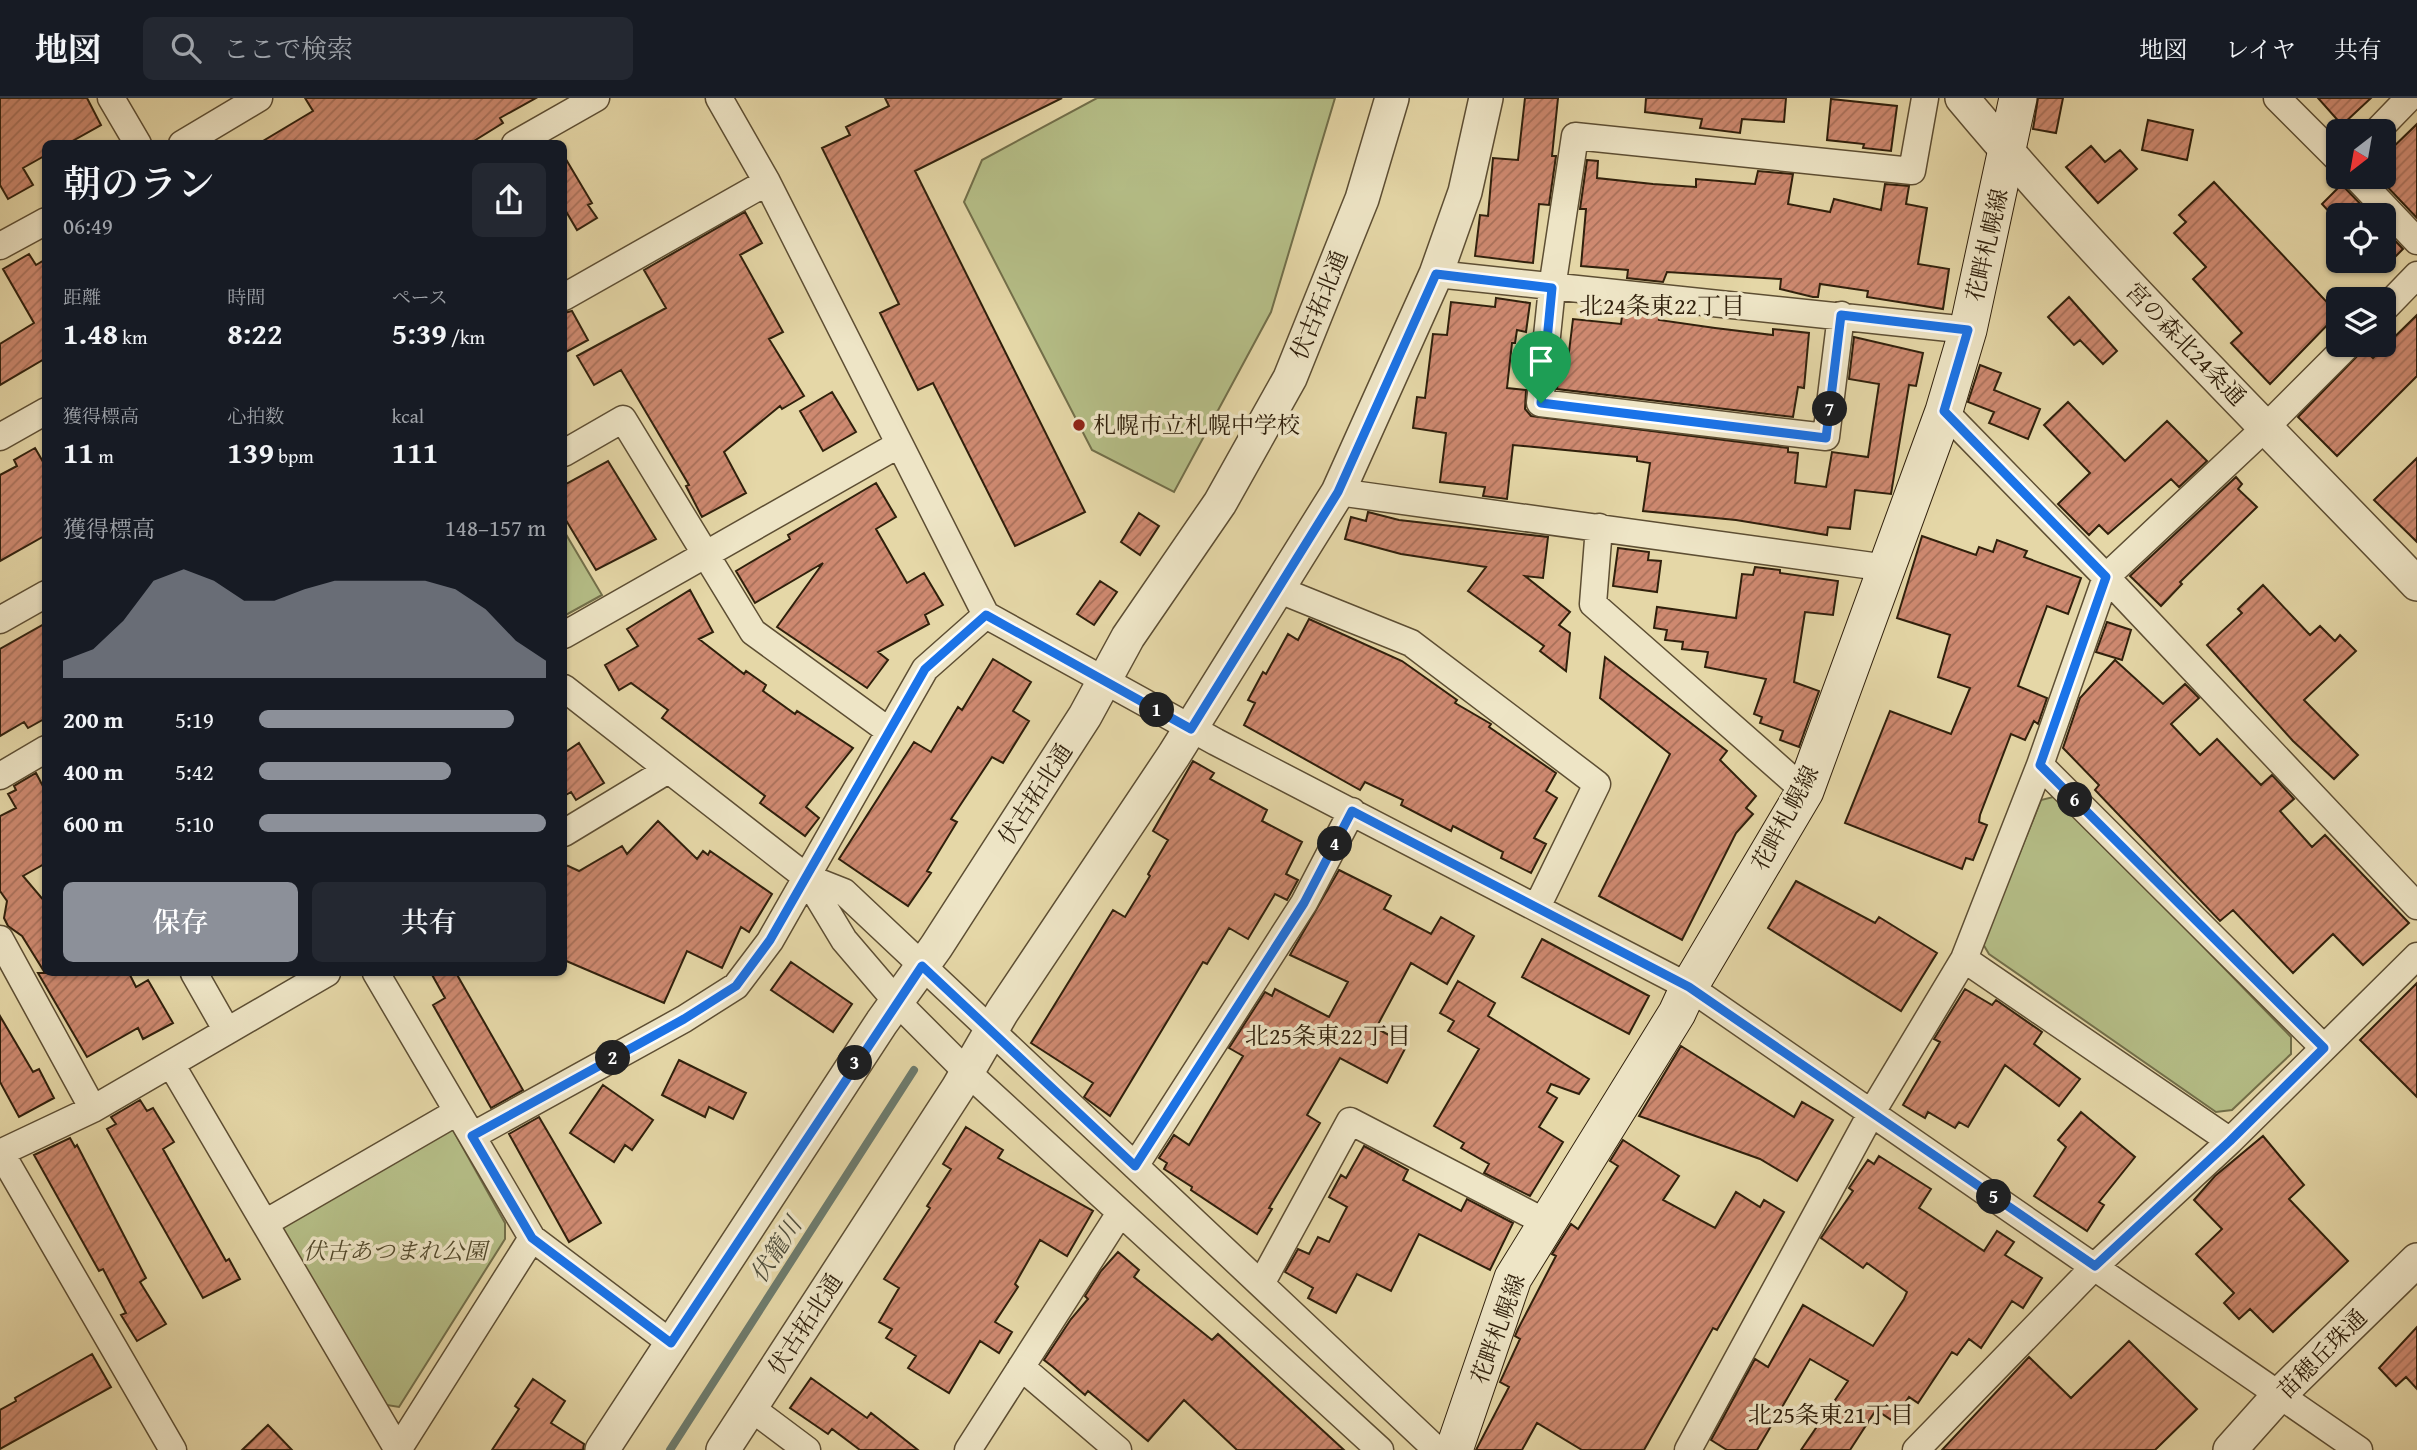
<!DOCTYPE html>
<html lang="ja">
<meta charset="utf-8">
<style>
body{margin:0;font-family:"Gentium Book Plus","Noto Serif JP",serif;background:#242831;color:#f1f3f6;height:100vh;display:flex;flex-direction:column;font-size:26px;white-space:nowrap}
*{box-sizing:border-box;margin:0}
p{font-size:23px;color:#9ea1a6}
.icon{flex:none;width:38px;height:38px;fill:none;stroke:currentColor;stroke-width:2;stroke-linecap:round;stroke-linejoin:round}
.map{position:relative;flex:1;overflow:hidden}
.drawer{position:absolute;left:42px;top:42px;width:525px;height:836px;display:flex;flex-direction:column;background:#171b24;border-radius:10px;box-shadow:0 2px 5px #0004}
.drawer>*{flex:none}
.needle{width:46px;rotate:211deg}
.controls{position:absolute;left:2326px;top:21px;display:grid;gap:14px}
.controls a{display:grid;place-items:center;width:70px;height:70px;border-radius:10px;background:#171b24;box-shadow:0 2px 5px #0004;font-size:35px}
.pin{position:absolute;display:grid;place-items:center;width:60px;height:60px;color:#fff;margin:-72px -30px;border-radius:50% 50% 50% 0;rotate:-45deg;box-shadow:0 0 7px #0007}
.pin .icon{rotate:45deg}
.km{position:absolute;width:35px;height:35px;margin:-18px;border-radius:50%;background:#222;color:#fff;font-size:19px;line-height:35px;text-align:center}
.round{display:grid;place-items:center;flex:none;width:74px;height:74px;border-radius:10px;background:#242831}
.overview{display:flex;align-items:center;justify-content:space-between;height:119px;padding:0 21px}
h1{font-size:38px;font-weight:600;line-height:52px}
.figures{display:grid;grid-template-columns:repeat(3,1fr);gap:10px;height:119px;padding:7px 21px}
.figures div{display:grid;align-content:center}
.figures b{font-size:30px;font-weight:600}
.figures small{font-size:19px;font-weight:400}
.figures p{font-size:19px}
.chart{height:196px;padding:14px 21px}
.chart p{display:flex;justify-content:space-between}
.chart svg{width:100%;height:126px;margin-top:7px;fill:#8c9099;opacity:.7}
.button{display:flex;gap:14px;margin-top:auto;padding:14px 21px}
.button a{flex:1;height:80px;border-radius:10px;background:#8c9099;color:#fff;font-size:28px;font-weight:600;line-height:80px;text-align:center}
.button a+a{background:#242831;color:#f1f3f6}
ul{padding:0 21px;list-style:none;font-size:23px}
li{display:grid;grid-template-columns:112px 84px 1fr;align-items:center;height:52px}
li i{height:18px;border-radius:9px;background:#8c9099}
header{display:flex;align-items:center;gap:42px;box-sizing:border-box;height:98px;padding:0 35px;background:#171b24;border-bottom:2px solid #363941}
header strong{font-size:33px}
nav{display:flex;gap:38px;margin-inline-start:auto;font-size:24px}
.search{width:490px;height:63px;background:#242831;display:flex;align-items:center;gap:18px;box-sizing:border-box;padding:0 24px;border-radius:10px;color:#9ea1a6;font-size:26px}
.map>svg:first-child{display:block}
.park{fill:#b5be87;stroke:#726f4a;stroke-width:2}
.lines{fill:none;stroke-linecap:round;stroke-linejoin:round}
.stream{stroke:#6d7b6d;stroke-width:8}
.building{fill:url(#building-hatch);stroke:#30200c;stroke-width:2}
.minor-casing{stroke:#5d4e33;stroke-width:29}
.tertiary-casing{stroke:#5d4e33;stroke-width:36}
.secondary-casing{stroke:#30200c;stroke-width:39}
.minor{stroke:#eee5c6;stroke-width:26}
.tertiary{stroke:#eee5c6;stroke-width:33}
.secondary{stroke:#eee5c6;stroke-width:37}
.route-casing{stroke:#fff;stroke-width:14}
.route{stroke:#1a73e8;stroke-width:9}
.poi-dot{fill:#8f2418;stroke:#eee5c6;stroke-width:2.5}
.labels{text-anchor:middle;stroke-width:7;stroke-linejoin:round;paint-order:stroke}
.street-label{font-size:23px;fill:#30200c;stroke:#eee5c6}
.poi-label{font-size:23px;fill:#30200c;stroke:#eee5c6;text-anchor:start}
.park-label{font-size:23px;font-style:italic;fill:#51482b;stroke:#eee5c6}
.neighbourhood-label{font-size:24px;fill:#30200c;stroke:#eee5c6}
.water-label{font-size:24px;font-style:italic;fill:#4f4e3d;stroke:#eee5c6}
</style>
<header>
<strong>地図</strong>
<div class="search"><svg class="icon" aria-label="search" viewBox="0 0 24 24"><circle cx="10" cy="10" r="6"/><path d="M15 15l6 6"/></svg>ここで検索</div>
<nav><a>地図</a><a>レイヤ</a><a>共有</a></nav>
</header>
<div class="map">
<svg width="2417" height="1352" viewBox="0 0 2417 1352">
<defs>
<pattern id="building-hatch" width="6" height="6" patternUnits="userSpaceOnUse" patternTransform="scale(1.75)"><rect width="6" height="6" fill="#ce8970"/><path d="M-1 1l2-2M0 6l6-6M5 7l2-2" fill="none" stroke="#a8705a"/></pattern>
</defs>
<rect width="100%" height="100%" fill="#e5d7a7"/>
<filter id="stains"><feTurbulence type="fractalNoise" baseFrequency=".00286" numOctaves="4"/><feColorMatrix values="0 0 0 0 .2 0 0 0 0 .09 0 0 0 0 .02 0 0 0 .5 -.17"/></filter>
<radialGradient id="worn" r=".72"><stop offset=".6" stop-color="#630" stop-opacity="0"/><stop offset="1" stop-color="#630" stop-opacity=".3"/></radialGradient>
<!-- park -->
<path class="park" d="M1097,0H1335L1271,214L1174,394L1092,352L964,104L982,62Z
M564,433L602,497L564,518Z
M2057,698L2291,939V956L2232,1012L2216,1014L1989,856L1983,846L2041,702Z
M439,1030L453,1032L505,1125V1141L399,1309L381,1306L283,1133L288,1115Z"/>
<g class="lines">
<!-- stream -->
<path class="stream" d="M670,1352L914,972"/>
</g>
<!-- building -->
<path class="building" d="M0,0H87L101,27L67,46H46V57L23,70L33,87L8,101L0,87Z
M305,0H536L500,20L503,25L469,46H258L313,13Z
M885,0H1062L915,73L1085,414L1015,448L933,285L918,292L880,215L899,206L822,50L850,37L846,29L889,8Z
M1525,0H1558L1552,58H1556L1549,107L1539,106L1533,165L1475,158L1480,117L1488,118L1493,60L1518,62Z
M1646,0H1786L1784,24L1742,21L1740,35L1700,30L1702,21L1645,14Z
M2038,0H2063L2056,35L2033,31Z
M2318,0H2371L2342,27Z
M1831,1L1897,8L1891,53L1863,50L1864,46L1827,42Z
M2148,22L2193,32L2187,62L2142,52Z
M2417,26V120L2378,79H2384V58Z
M2091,48L2105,64L2120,52L2137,71L2098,105L2066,69Z
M564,58L592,105L588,107L597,120L577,132L564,110Z
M1587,62L1598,63L1597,80L1653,86L1696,89V81L1755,86L1758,73L1793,76L1788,106L1830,114L1834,101L1881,112L1885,86L1909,88L1906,106L1927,110L1918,166L1949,171L1943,211L1867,199L1868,193L1820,186L1818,199H1813L1780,191L1781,181L1667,174L1663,184L1627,180L1628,172L1581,168L1586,111H1580Z
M2214,84L2338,216L2270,286L2231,245L2242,235L2193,181L2206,169L2174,135L2186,124L2179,117Z
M2342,86L2345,90L2371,117H2332L2322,106Z
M745,114L762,145L740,157L783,234L769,241L804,298L782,311L780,308L724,354L746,395L702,419L686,388L689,387L621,272L594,287L577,258L666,210L644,172Z
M2384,131L2403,151L2384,170Z
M29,156L36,167L46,161V260L0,287V246L34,225L3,171Z
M2069,199L2117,253L2103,266L2080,242L2074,247L2048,219Z
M1496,200L1530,205L1526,234L1517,232L1515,245H1512L1507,290L1526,292L1525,311L1531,318L1788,350V354L1798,355L1795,385L1826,389L1832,354L1868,359L1879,286L1849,281L1854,239L1923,255L1916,288L1909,287L1891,396L1855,392L1850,431L1828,429L1827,437L1736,422L1643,413L1650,365L1637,363V359L1513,347L1507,401L1483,398L1485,389L1440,384L1446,335L1413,330L1417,299L1425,300L1433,236L1447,237L1451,204L1495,209Z
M1623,211L1659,215V222L1715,230L1773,237V231L1809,235L1804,290L1798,289L1793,319L1557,291L1560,261L1568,262L1573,221L1621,226Z
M572,213L588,242L564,255V215Z
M2417,217V278L2337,358L2298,319L2364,251L2373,260Z
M1980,267L2001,275L1994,292L2040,311L2028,341L1989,325L1994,314L1968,304Z
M832,294L856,334L823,353L800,313Z
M2068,304L2125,363L2167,323L2207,363L2179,389L2171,381L2108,436L2099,427L2089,437L2058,406L2090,375L2044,327Z
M35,350L46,369V437L0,463V377L17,368L14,362Z
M2417,360V444L2374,402Z
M608,363L656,441L596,472L564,419V387Z
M2236,379L2242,386L2238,391L2257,409L2180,484L2182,486L2161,508L2130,478Z
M876,385L896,419L876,431L907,485L924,475L943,507L925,517L929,526L878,554L888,562L867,590L777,529L823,465L755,505L736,473L790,441L788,437Z
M1368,414L1399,422L1548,439L1543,480L1525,478L1570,514L1559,527L1570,535L1566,573L1540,553L1544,548L1468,493L1486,469L1401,456L1345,441L1351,419L1366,423Z
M1139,415L1159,428L1140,457L1121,444Z
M1922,438L1976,457L1979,449L1993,454L1997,442L2027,453L2024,459L2081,480L2068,516L2047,508L2018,588L2047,600L2038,626L2034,623L2025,642L2011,636L1980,717L1979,724L1987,727L1973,762L1966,760L1962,771L1845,725L1890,613L1951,636L1970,590L1938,579L1950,537L1897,520Z
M1618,450L1649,454L1648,462L1661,463L1657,494L1613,488Z
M1755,469L1780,472V475L1838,483L1833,517L1805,514L1794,584L1819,593L1799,649L1780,642L1783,633L1760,625L1762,619L1754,616L1766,581L1705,569L1708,554L1682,551L1683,544L1665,542L1667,532L1654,530L1657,509L1736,520L1742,476L1753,477Z
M1100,483L1117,494L1094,527L1077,516Z
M2263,487L2310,537L2320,528L2335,543L2340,537L2356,553L2304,602L2358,657L2334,681L2293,643L2207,547L2242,515L2238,511Z
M690,492L713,534L699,541L744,576L746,573L766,587L763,593L795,616L797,613L853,650L806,709L819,720L805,738L760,705L765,698L662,620L668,612L631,585L619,592L605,567L638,548L627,531Z
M1309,521L1402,563L1457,602L1455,605L1491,626L1489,629L1556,675L1546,693L1557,700L1534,740L1546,746L1531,775L1501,760L1503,754L1453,728L1451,733L1401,707L1403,702L1365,684L1360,692L1244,627L1255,605L1248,602L1263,574L1266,576L1288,536L1298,542Z
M2107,524L2131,532L2122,562L2096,554Z
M46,525V620L28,630L24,624L0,638V551Z
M1605,559L1727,653L1720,662L1756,698L1746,710L1753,716L1736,735L1682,842L1599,798L1670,656L1600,600Z
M993,561L1031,584L1013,613L1029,623L1003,665L992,659L951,721L957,724L927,773L931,775L908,808L839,761L914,644L931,654L958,609L962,612Z
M2115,562L2163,606L2185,586L2199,600L2171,626L2200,657L2217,641L2261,687L2272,677L2294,701L2280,713L2312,749L2325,737L2409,825L2363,867L2333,836L2293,875L2233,812L2220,823L2095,692L2099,687L2063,650L2080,600Z
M579,645L604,685L576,702L571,694L564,698V655Z
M1193,663L1214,675L1210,681L1267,712L1262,723L1302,744L1286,776L1298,782L1287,802L1275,796L1248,841L1229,830L1207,866L1203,864L1110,1018L1084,999L1093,985L1031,945L1113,812L1125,819L1150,778L1148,776L1168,742L1153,733Z
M36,675L46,694V765L23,778L46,805V875H129L136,889L148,882L173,925L143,941L138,930L87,959L38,875H45L22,838L8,828L4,820L7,803L0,793V718L16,710L8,696L16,692L14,688Z
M658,723L697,761L703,753L708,757L710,753L772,796L749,834L741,829L722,870L687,853L664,905L564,862V766L579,773L622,748L627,756Z
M1339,772L1391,798L1384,811L1431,836L1441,819L1474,838L1447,886L1411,865L1376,930L1407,947L1387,985L1340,960L1307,1017L1320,1025L1269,1110L1272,1111L1257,1136L1191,1092L1192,1089L1164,1071L1167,1065L1159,1060L1174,1037L1189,1047L1243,958L1229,950L1265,894L1272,898L1275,891L1329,919L1348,884L1290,857Z
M1796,783L1875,825L1879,819L1937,855L1901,913L1768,830Z
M1542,841L1649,898L1629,936L1522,879Z
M791,864L852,906L833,934L771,892Z
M431,875H456L523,992L491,1010L433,907L445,900Z
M1458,883L1495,905L1488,918L1589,981L1579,996L1551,986L1547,994L1557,1000L1539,1029L1563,1044L1530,1098L1484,1075L1489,1066L1461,1050L1464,1045L1434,1028L1479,951L1448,933L1454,923L1440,915Z
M2417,885V999L2360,942Z
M1965,891L1992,907L1996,902L2042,934L2034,946L2080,981L2059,1008L2005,967L1968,1029L1959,1024L1955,1030L1928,1014L1925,1020L1903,1007L1940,944L1934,941Z
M0,918L33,974L39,971L54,1000L19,1019L0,984Z
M1681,948L1794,1019L1802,1004L1833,1022L1797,1083L1760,1061L1639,1018Z
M679,962L746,995L733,1021L709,1009L705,1019L662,997Z
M603,987L653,1022L632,1052L625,1047L614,1064L570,1035Z
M140,1002L147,1013L153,1010L174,1044L163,1051L226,1163L229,1161L240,1181L203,1200L107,1031L116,1026L111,1019Z
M2081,1014L2135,1059L2099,1104L2104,1107L2087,1133L2034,1098L2066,1049L2058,1042Z
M539,1019L601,1125L569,1144L509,1036Z
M966,1029L1003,1052L998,1060L1093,1113L1067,1158L1040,1142L1015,1186L1018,1189L995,1224L1012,1234L999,1255L980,1243L949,1295L908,1270L916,1258L886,1240L892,1231L879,1224L899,1190L884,1181L930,1110L927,1108L951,1071L943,1066Z
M2263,1038L2304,1087L2289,1101L2348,1163L2273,1234L2250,1211L2239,1221L2224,1205L2234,1195L2196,1156L2222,1131L2194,1102L2215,1078Z
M70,1040L75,1049L77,1047L146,1180L140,1184L166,1226L137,1243L121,1217L126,1215L103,1171L99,1173L34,1057Z
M1623,1042L1679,1078L1663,1102L1715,1130L1736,1094L1760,1109L1764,1102L1784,1114L1717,1232L1713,1230L1644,1352H1582L1537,1325L1522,1352H1476L1509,1289L1500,1284L1520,1241L1515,1238L1518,1231L1556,1158L1552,1156L1571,1126L1578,1131L1618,1068L1610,1063Z
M1364,1048L1408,1072L1403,1082L1461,1113L1467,1101L1513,1125L1490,1172L1419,1136L1391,1193L1357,1176L1336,1215L1308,1200L1313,1190L1285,1174L1298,1151L1309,1156L1318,1139L1329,1144L1347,1109L1329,1099L1341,1077L1346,1080Z
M1879,1058L1931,1091L1919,1110L1984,1153L1997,1133L2014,1144L2005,1157L2042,1180L2023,1210L2012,1203L1981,1250L1969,1241L1957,1257L1952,1254L1918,1305L1909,1299L1893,1323L1876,1312L1850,1352H1801L1848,1283L1810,1261L1757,1352H1727L1711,1342L1755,1261L1768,1269L1803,1207L1873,1248L1904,1201L1907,1194L1867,1165L1863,1170L1821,1140L1853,1093L1849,1090L1868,1062L1874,1066Z
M1118,1154L1139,1172L1134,1179L1212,1242L1218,1236L1344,1352H1237L1184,1302L1148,1343L1088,1293L1085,1297L1053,1269L1044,1262L1071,1221L1088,1201L1085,1198L1101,1173Z
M2417,1229V1291L2406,1279L2396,1288L2379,1270Z
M2129,1243L2197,1311L2155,1352H1942L2029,1259L2071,1300Z
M92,1256L111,1289L0,1351V1312L16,1303L15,1300Z
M811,1280L867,1320L871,1315L918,1352H860L832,1331L828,1336L790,1310Z
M533,1281L565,1303L551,1325L584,1346L583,1352H492L519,1311L515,1308Z
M268,1327L292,1352H242Z"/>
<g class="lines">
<defs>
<path id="minor" d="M111,0L138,46
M719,0L767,84L986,517L1216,644L1689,889L2359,1352
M2277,0L2338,61
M2377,33L2409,0
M182,46L259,0
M515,46L596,0
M2356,79L2417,143
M0,148L46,123
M1436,176L1968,232
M564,199L767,84
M2384,211L2417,177
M1841,217L1826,339L1540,305L1552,190L1575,38L1912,73L1925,0
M1944,313L2106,479L2417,808
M0,339L46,313
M564,355L623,321L753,534L889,633
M1338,394L1887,470
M1599,429L1593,506L1805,693
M1277,491L1411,545L1597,686L1537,809
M0,522L46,496
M564,537L898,347
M564,590L806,779L844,794L1437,1352
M2040,667L2324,950
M0,678L46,651
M564,735L668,672
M806,779L844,842L897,904L967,974L1380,1352
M0,841L93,1011
M1964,861L2230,1043
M194,875L227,933
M376,875L532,1140L671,1245
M171,966L398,1352
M472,1038L684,921L736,888L770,843L925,571L986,517
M0,1055L93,1011L327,875
M1,1055L173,1352
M1135,1068L1304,805L1352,713
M265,1125L457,1014
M1261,1186L1350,1023L1547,1125
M1021,1269L1118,1352
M751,1310L807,1352
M398,1352L532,1140
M968,1352L1120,1115
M1688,1352L1872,1014L1964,861L2040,667L2106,479L2266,329L2348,247
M1916,1352L2095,1168L2230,1043L2417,858"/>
<path id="tertiary" d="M1962,0C2104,170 2264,326 2417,486
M602,1352L882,924L936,849L1085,618L1128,539L1220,405L1290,280L1362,101L1392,0
M723,1352L958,990L1002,914L1174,657L1338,394L1436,176L1465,94L1486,0
M2230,1352L2280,1296L2417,1162"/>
<path id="secondary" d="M1454,1352L1513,1180L1677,915L1689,889L1805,693L1944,313L1968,232L2018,0"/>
</defs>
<!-- minor casing -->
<use href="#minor" class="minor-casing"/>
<!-- tertiary casing -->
<use href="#tertiary" class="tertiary-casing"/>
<!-- secondary casing -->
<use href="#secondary" class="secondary-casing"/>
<!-- minor -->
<use href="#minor" class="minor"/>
<!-- tertiary -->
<use href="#tertiary" class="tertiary"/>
<!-- secondary -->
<use href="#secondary" class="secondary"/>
</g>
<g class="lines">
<defs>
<path id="route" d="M1436,176L1552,190L1541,305L1826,340L1841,217L1968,232L1944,313L2106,479L2040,667L2324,950L2230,1043L2095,1168L1689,889L1352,713L1304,805L1135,1068L922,868L671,1245L532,1140L472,1038L684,921L736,888L770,842L925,571L986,517L1191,631L1338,394Z"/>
</defs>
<!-- route casing -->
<use href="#route" class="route-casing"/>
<!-- route -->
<use href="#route" class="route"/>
</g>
<!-- markers -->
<circle class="poi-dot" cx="1079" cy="327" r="7"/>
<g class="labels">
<!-- street labels -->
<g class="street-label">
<text transform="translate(1987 147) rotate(-77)" y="8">花畔札幌線</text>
<text transform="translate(1319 207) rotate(-68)" y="8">伏古拓北通</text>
<text transform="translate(2186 246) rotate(46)" y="8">宮の森北24条通</text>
<text transform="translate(1035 696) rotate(-57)" y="8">伏古拓北通</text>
<text transform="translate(1785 720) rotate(-62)" y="8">花畔札幌線</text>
<text transform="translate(805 1226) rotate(-57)" y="8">伏古拓北通</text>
<text transform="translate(1498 1231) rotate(-70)" y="8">花畔札幌線</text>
<text transform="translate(2322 1256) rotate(-45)" y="8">苗穂丘珠通</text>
</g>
<!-- poi labels -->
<g class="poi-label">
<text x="1093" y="335">札幌市立札幌中学校</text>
</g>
<!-- park labels -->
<g class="park-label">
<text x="395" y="1161">伏古あつまれ公園</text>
</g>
<!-- neighbourhood labels -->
<g class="neighbourhood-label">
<text x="1662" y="216">北24条東22丁目</text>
<text x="1328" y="946">北25条東22丁目</text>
<text x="1831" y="1325">北25条東21丁目</text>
</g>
<!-- water labels -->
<g class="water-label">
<text transform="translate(776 1152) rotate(-57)" y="8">伏籠川</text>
</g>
</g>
<rect width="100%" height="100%" filter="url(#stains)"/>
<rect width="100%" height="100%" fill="url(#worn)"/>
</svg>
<div class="controls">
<a><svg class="needle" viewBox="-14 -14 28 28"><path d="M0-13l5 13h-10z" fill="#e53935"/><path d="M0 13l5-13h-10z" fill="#9ea1a6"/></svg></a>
<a><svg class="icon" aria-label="locate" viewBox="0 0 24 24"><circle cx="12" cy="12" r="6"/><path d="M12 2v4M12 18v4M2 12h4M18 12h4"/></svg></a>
<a><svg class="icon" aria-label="layers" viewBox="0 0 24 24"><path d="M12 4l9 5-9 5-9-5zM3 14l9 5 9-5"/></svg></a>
</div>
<div class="pin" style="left:1541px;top:305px;background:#1e9e55"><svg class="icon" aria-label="arrive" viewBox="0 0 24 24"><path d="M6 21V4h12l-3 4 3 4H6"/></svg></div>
<b class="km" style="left:1157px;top:612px">1</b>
<b class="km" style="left:613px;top:960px">2</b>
<b class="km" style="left:855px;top:965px">3</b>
<b class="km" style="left:1335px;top:746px">4</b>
<b class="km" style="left:1994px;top:1099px">5</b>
<b class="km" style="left:2075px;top:702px">6</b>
<b class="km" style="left:1830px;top:311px">7</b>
<section class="drawer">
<div class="overview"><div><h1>朝のラン</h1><p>06:49</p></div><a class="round"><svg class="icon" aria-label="share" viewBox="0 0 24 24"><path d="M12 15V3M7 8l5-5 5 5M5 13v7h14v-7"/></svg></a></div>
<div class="figures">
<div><p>距離</p><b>1.48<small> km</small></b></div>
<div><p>時間</p><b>8:22</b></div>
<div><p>ペース</p><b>5:39<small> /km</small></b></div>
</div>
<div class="figures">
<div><p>獲得標高</p><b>11<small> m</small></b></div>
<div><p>心拍数</p><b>139<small> bpm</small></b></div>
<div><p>kcal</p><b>111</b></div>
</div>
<div class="chart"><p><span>獲得標高</span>148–157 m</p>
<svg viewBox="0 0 160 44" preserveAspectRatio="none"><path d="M0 44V38L10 34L20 24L30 10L40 6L50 10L60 17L70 17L80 13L90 10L100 10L110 10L120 10L130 13L140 20L150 31L160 38V44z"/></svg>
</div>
<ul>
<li><b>200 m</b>5:19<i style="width:89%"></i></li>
<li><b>400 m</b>5:42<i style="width:67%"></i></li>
<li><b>600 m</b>5:10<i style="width:100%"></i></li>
</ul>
<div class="button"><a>保存</a><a>共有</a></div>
</section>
</div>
